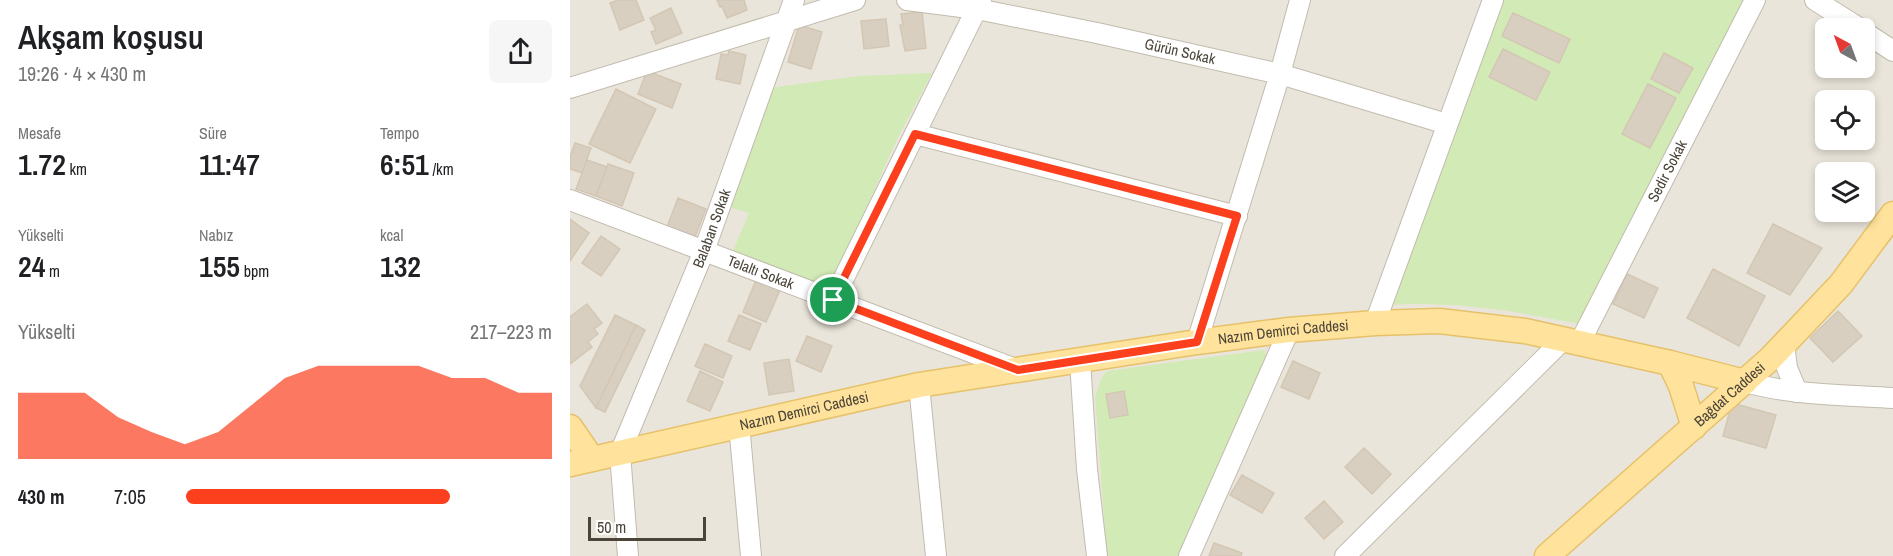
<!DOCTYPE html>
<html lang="tr">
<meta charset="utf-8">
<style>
body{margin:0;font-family:"Archivo Narrow",sans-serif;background:#f6f6f6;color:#202124;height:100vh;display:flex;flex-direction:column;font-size:22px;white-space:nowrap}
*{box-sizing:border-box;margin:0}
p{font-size:20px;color:#757577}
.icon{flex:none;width:33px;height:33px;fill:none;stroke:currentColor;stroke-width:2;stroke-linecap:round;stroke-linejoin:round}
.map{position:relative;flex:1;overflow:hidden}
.panel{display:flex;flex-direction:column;background:#fff;width:570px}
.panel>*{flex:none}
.needle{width:39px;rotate:319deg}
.fabs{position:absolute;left:1245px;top:18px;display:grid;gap:12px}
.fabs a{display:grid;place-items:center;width:60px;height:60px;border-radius:9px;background:#fff;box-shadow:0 3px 9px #0003;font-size:30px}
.scale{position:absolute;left:18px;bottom:15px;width:118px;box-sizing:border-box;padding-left:6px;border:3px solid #4b4439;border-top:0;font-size:16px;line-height:21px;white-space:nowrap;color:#4b4439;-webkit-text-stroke:4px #fff;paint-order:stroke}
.pin{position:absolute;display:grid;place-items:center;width:51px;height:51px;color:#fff;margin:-26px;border:3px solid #fff;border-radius:50%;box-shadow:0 2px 6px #0007}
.round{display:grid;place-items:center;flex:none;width:63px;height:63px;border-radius:9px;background:#f6f6f6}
.head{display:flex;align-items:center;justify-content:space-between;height:102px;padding:0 18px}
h1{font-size:33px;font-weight:600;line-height:45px}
.metrics{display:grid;grid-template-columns:repeat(3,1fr);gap:9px;height:102px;padding:6px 18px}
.metrics div{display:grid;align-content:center}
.metrics b{font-size:30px;font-weight:600}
.metrics small{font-size:16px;font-weight:400}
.metrics p{font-size:16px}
.chart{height:168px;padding:12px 18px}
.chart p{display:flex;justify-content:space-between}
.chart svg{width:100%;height:108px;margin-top:6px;fill:#fc3f1d;opacity:.7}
ul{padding:0 18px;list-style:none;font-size:20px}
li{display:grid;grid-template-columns:96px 72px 1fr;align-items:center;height:45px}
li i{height:15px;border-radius:8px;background:#fc3f1d}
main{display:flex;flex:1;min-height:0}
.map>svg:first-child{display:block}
.residential{fill:#eae5da;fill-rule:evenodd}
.green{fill:#d2eab5}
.building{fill:#d8cfc1;stroke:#d3c7b4;stroke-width:1.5}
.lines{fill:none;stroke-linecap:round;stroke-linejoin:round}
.minor-casing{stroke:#c2bbae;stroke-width:22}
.major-casing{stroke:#e6c16a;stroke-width:27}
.minor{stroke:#fff;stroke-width:20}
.major{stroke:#ffe39c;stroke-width:24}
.route-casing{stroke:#fff;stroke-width:12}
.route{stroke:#fc3f1d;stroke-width:8}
.labels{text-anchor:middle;stroke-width:5;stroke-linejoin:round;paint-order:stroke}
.street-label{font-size:15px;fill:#4b4439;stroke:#fff}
</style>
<main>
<section class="panel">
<div class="head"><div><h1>Akşam koşusu</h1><p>19:26 · 4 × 430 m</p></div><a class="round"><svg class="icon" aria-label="share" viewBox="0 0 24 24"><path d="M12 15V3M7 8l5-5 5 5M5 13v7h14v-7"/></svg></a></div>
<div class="metrics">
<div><p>Mesafe</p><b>1.72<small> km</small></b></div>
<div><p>Süre</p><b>11:47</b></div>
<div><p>Tempo</p><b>6:51<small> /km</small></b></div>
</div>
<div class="metrics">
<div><p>Yükselti</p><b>24<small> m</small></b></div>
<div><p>Nabız</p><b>155<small> bpm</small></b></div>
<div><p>kcal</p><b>132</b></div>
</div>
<div class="chart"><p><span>Yükselti</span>217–223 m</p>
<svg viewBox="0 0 160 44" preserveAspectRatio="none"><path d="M0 44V17L10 17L20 17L30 27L40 33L50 38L60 33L70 22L80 11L90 6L100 6L110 6L120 6L130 11L140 11L150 17L160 17V44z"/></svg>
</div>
<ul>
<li><b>430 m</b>7:05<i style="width:72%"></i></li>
</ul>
</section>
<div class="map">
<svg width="1323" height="556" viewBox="0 0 1323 556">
<rect width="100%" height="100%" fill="#f6f3ec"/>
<!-- residential -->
<path class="residential" d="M0,0H1323V556H0ZM1256,28H1294V68H1256ZM1256,100H1294V140H1256ZM1256,172H1294V212H1256Z"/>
<!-- green -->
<path class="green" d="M930,0H1173L1010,324C946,311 883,301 818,305Z
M362,73L328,137L257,295L162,253L179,213L156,206L199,88L289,76Z
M694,350L697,357L612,556H537L525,396L532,377L537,371Z"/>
<!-- building -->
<path class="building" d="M48,0H66L74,20L50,30L40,3Z
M147,0H174L177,10L157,18L152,6L150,7Z
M101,8L112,33L86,44L81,32L86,30L80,18Z
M352,12L356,48L335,51L330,25H333L331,14Z
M943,13L1000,39L989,63L932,36Z
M316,19L319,46L294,49L291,21Z
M229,25L252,32L241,69L218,62Z
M933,49L980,72L966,100L919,77Z
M159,51L176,55L170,84L146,79L151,54L158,55Z
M1094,53L1123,68L1109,93L1081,79Z
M77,71L111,84L102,108L68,94Z
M1078,84L1106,98L1080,148L1052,134Z
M46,89L86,109L60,163L19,144Z
M5,143L21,148L12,173L0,169V157Z
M17,160L37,167L26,196L6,189Z
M38,164L64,173L52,206L26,196Z
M108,198L136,209L125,237L97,227Z
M0,219L19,233L0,261Z
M1203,224L1252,248L1220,295L1177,273Z
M31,236L50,249L31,276L12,263Z
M1143,269L1195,296L1169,346L1117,318Z
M1057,274L1088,288L1074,318L1043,304Z
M186,280L210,290L196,322L173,312Z
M17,304L32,323L24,329L28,334L18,342L22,347L0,364V317Z
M1268,311L1292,336L1263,362L1240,338Z
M45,315L66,325L26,408L10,386Z
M169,315L191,324L180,350L158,341Z
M66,325L75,330L35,412L26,408Z
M237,336L262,346L251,372L226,361Z
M135,344L162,356L153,378L125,366Z
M219,359L224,391L199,395L194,363Z
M723,361L750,373L739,399L711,387Z
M130,371L153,382L140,411L117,401Z
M554,391L558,415L540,418L536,394Z
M1162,403L1206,415L1196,448L1153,436Z
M794,448L821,474L802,494L775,467Z
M672,475L704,493L692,513L660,495Z
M754,501L773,522L754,539L735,518Z
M644,543L672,553L671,556H639Z"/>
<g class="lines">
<defs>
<g id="minor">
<path id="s1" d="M337,0L407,9L527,33L710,74L877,124"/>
<path d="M1245,0L1289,28"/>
<path d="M1294,32L1323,51"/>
<path d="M0,88L285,0"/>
<path d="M345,134L667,216"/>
<path id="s2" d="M0,200L448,370"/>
<path d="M263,300L411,0"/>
<path d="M805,323L923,0"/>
<path d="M627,342L710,74L730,0"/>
<path id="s3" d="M1010,342L1185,0"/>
<path d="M1214,344L1217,368L1227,392"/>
<path d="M510,361L517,469L527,556"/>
<path d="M1175,382C1223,395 1273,395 1323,398"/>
<path d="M349,385L366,556"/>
<path d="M169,424L181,556"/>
<path id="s4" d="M58,556L50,453L134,251L224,0"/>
<path d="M619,556L719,330"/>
<path d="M775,556L994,339"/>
</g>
<g id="major">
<path d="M1100,363L1111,386L1124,427"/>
<path d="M0,427L22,459"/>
<path id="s5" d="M0,464L349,385L627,342L719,330L805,323L869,321L955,331L1100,363L1175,382"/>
<path id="s6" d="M977,556L1201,358L1271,284L1323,214"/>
</g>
</defs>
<!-- minor casing -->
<use href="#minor" class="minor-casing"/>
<!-- major casing -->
<use href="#major" class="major-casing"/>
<!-- minor -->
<use href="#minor" class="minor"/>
<!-- major -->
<use href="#major" class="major"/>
</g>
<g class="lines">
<defs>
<path id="route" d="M345,134L667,216L627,342L448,370L263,300Z"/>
</defs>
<!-- route casing -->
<use href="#route" class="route-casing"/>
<!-- route -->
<use href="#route" class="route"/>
</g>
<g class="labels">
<!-- street labels -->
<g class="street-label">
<text dy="5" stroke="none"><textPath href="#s1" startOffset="278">Gürün Sokak</textPath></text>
<text dy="5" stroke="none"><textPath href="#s3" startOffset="192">Sedir Sokak</textPath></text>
<text dy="5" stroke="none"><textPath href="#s4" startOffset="346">Balaban Sokak</textPath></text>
<text dy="5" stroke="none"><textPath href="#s2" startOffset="204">Telaltı Sokak</textPath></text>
<text dy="5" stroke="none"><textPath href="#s5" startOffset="726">Nazım Demirci Caddesi</textPath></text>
<text dy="5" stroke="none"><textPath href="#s6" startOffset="244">Bağdat Caddesi</textPath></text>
<text dy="5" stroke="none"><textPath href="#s5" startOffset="240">Nazım Demirci Caddesi</textPath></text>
</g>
</g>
</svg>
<div class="fabs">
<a><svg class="needle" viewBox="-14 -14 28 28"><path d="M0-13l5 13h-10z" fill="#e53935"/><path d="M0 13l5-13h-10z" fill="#757577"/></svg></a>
<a><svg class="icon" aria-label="locate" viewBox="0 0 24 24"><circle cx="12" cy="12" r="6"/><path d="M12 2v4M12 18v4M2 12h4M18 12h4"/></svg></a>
<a><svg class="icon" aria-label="layers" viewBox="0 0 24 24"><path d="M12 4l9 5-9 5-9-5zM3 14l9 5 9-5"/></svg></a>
</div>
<div class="scale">50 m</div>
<div class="pin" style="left:263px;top:300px;background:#1e9e55"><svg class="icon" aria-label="arrive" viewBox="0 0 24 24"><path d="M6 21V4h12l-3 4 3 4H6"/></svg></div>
</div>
</main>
